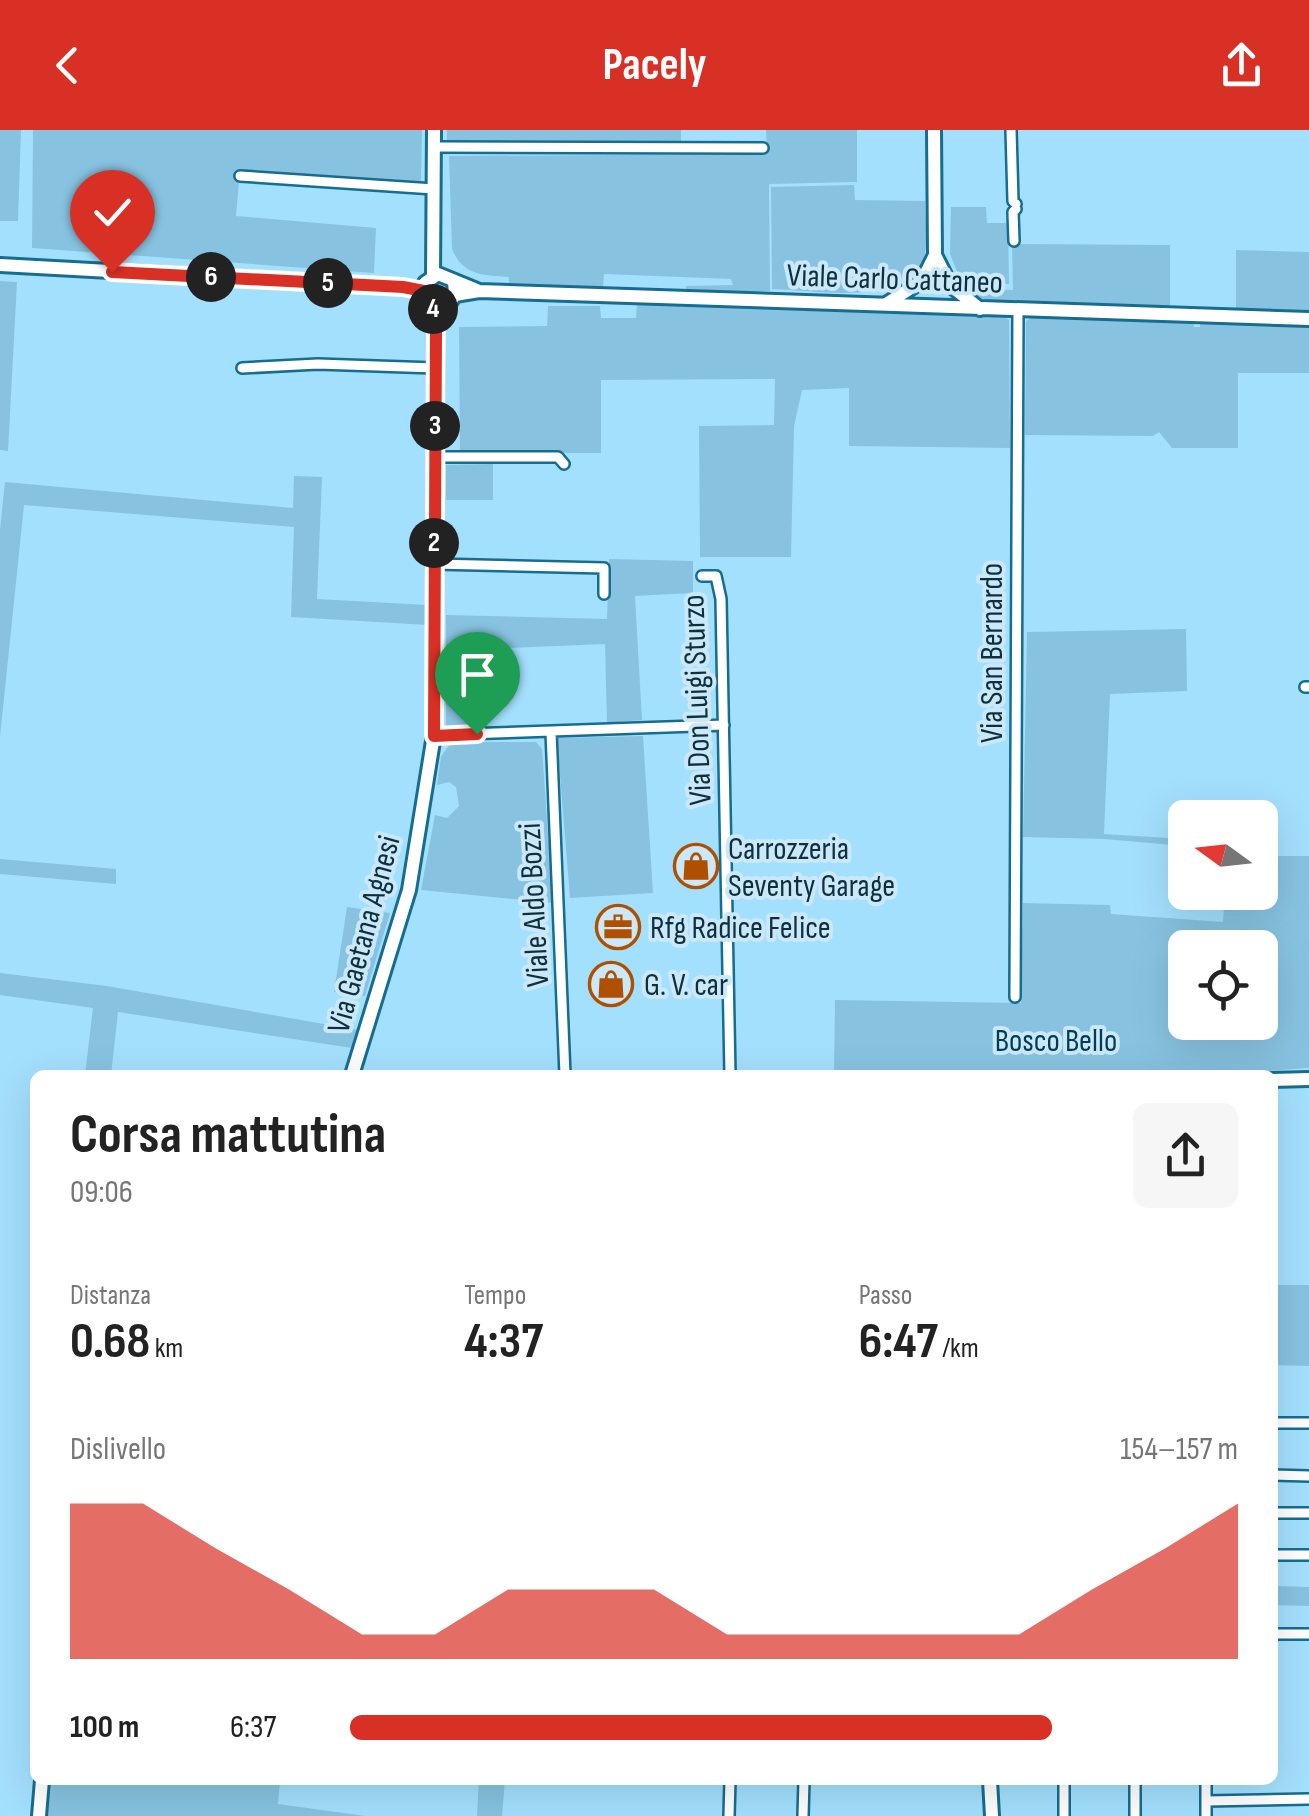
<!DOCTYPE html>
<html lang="it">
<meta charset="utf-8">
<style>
body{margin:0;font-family:"Sofia Sans Condensed",sans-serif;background:#f6f6f6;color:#222;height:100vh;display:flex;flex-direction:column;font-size:38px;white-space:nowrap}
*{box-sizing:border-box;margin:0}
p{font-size:32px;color:#767676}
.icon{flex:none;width:55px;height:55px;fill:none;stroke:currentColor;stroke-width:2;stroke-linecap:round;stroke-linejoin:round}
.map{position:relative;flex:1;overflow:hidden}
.side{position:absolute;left:30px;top:940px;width:1248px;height:715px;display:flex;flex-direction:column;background:#fff;border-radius:15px;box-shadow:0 10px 40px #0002}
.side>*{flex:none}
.needle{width:65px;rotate:285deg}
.buttons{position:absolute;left:1168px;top:670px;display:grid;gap:20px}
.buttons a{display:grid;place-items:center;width:110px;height:110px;border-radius:15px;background:#fff;box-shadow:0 10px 40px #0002;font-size:50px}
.pin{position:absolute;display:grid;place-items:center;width:85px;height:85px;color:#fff;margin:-102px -42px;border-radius:50% 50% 50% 0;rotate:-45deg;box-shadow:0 0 10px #0007}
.pin .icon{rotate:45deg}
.km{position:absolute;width:50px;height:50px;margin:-25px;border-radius:50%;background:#222;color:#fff;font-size:28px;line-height:50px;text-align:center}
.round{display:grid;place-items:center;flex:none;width:105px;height:105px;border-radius:15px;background:#f6f6f6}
.overview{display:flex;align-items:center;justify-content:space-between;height:170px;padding:0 40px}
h1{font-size:55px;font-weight:700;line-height:75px}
.metrics{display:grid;grid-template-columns:repeat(3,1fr);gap:15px;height:170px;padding:10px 40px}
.metrics div{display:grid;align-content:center}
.metrics b{font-size:50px;font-weight:700}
.metrics small{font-size:28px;font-weight:400}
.metrics p{font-size:28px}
.chart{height:280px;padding:20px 40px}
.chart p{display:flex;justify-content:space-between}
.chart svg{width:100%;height:180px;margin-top:10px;fill:#d93025;opacity:.7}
ul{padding:0 40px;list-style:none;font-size:32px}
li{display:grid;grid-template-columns:160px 120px 1fr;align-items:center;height:75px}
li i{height:25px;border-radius:12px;background:#d93025}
header{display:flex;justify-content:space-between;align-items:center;height:130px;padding:0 40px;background:#d93025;color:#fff;font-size:45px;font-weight:700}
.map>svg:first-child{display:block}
.green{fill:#87c3e1;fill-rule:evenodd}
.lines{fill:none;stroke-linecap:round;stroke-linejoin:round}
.street-casing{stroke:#166d8f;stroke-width:14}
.secondary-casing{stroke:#166d8f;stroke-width:18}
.street{stroke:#fff;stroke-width:9}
.secondary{stroke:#fff;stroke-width:12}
.route-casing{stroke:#fff;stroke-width:20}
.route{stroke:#d93025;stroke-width:12}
.labels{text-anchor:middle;stroke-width:8;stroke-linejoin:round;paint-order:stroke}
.street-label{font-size:32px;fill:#0e303e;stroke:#cbe8f8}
.poi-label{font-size:32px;fill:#0e303e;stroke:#cbe8f8;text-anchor:start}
.park-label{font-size:32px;fill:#003e55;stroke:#cbe8f8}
</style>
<header><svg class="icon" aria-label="back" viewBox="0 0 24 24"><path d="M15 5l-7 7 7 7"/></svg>Pacely<svg class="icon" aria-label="share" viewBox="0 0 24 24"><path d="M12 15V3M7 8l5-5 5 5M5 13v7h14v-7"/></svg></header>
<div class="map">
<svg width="1309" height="1686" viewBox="0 0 1309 1686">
<rect width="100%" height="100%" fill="#a3e0fe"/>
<!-- green -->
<path class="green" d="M0,0H21L18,91H0Z
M33,0H422L421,52L240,40L236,86L376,98L374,143L32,118Z
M447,0H681V13H447Z
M766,0H857V52L769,54L770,161H686V156L733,155L731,149L604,144L603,157H509V147C483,145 463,146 452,119L449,26L767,24Z
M854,55L855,70L925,71C925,88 929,111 924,127C909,178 813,160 772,159L771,57Z
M951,77H986L987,93H1008L1009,154H969L960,149L950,124Z
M1012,114L1170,115V179L998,174L973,167L962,158L1013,160Z
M1236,120L1309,122V185L1236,181Z
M0,151L17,152L8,321L0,320Z
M637,172L1002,185L1009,190L1010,318L849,316V258L802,260L794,296L791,427H700L699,296L774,295L775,249L601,250V323H460L459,197L547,196L548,176H600L601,188H636Z
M1035,185L1193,188L1194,197H1200V188L1309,194V243H1238V318H1172L1159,302L1153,306L1025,305L1026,191Z
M493,334V370H446V335Z
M294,346L322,347L317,469L427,475L428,495L291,487L294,397L24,375L0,607V400L5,352L293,378Z
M609,429L693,431V463L635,466L642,590L607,593L605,514L480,519V599L446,600V485L607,489Z
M1186,499L1187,561L1110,564L1104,704L1185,709V716L1104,709L1023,707L1027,502Z
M643,606L653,763L570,768L557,608Z
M477,612H536L542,619L553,773L421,760L435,685L447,688L459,676L456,657L449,652L437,655L441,627L449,615Z
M1260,726H1309V938L1213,945H834L835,870L1021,873L1023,773L1110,775L1111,784L1223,792L1225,763L1260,762ZM1185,818H1260V892H1185Z
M0,729L116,739V754L0,744Z
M347,777L390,783L365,866L334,862Z
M0,843L107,856L358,900L352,918L118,882L111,945H85L93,878L0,865Z
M1272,1155H1309V1236L1273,1235Z
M1273,1456L1309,1457V1476L1274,1475L1273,1479Z
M47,1650H280L278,1674L365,1686H44Z
M479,1650H505L502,1686H477Z"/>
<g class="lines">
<defs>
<path id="street" d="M1011,0L1013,71L1016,74
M434,17L763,18
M240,46L434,59
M1014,111L1013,82L1016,79
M242,238L318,234L435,238
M435,327H558L564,334
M434,434L604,438V464
M702,446H716L721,469L730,945
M1305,557H1309
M551,602L565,945
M434,605L724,595
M1015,867L1018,180
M1272,1293H1309
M1272,1345L1309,1346
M1272,1383H1309
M1272,1425H1309
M1272,1504H1309
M1064,1650V1686
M1206,1650V1686
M1206,1671L1309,1669
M729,1686L730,1650
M803,1686L804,1650
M1135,1686V1650"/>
<path id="secondary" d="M934,0L935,125L950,155L980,179
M0,135L403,157L424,161
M433,146L434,0
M454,151L455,165L449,174L441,176L426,169L425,153L438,144L477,160
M455,165L479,161L1309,189
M886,174L922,151L935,125
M352,945L409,760L434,605L437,197L433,175
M1272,950L1309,949
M990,1650L992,1686
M39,1686L42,1650"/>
</defs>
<!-- street casing -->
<use href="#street" class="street-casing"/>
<!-- secondary casing -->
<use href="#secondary" class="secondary-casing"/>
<!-- street -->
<use href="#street" class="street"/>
<!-- secondary -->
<use href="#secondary" class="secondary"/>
</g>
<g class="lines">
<defs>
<path id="route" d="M112,142L403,157L424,161L432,175L436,197L434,606L477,604"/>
</defs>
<!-- route casing -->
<use href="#route" class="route-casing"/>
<!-- route -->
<use href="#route" class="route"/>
</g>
<!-- icons -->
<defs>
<symbol id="shop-ring" viewBox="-11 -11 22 22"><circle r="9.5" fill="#cbe8f8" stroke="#af5000" stroke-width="1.5"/><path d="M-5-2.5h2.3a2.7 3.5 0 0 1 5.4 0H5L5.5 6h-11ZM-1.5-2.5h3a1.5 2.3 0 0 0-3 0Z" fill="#af5000"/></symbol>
<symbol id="office-ring" viewBox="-11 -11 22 22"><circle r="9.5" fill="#cbe8f8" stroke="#af5000" stroke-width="1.5"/><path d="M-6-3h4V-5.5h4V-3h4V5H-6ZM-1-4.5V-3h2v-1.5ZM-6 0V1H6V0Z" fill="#af5000"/></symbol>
</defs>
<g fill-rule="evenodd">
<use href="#shop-ring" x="671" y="711" width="50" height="50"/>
<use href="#office-ring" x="593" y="772" width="50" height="50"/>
<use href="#shop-ring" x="586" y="829" width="50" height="50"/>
</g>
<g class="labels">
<!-- street labels -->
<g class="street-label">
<text transform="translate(895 148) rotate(2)" y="11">Viale Carlo Cattaneo</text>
<text transform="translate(991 523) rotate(-90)" y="11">Via San Bernardo</text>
<text transform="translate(696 570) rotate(-92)" y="11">Via Don Luigi Sturzo</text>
<text transform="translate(533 775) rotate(-93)" y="11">Viale Aldo Bozzi</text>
<text transform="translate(363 804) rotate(-75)" y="11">Via Gaetana Agnesi</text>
</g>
<!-- poi labels -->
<g class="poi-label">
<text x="728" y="729">Carrozzeria<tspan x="728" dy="37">Seventy Garage</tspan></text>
<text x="650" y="808">Rfg Radice Felice</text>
<text x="644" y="865">G. V. car</text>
</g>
<!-- park labels -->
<g class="park-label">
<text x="1056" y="921">Bosco Bello</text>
</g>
</g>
</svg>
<div class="buttons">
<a><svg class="needle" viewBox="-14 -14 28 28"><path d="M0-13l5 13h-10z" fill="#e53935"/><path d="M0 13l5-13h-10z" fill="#767676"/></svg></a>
<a><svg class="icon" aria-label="locate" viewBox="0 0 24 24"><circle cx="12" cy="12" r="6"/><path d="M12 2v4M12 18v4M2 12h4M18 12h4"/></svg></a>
</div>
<div class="pin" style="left:477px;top:604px;background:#1e9e55"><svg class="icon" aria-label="arrive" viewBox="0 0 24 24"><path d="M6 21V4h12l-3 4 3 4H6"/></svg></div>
<div class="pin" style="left:112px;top:142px;background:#d93025"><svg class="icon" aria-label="check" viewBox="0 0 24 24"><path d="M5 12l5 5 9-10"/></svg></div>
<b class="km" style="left:434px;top:413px">2</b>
<b class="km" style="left:435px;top:296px">3</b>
<b class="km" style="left:433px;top:179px">4</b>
<b class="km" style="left:328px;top:153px">5</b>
<b class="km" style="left:211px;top:147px">6</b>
<section class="side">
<div class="overview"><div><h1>Corsa mattutina</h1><p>09:06</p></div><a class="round"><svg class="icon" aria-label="share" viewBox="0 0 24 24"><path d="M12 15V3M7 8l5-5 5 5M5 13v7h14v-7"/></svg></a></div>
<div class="metrics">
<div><p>Distanza</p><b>0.68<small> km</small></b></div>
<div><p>Tempo</p><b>4:37</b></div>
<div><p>Passo</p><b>6:47<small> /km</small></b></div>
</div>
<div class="chart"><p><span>Dislivello</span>154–157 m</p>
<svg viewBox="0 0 160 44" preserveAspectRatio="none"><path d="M0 44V6L10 6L20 17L30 27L40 38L50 38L60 27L70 27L80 27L90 38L100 38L110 38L120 38L130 38L140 27L150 17L160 6V44z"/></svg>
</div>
<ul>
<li><b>100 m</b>6:37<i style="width:79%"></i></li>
</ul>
</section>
</div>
